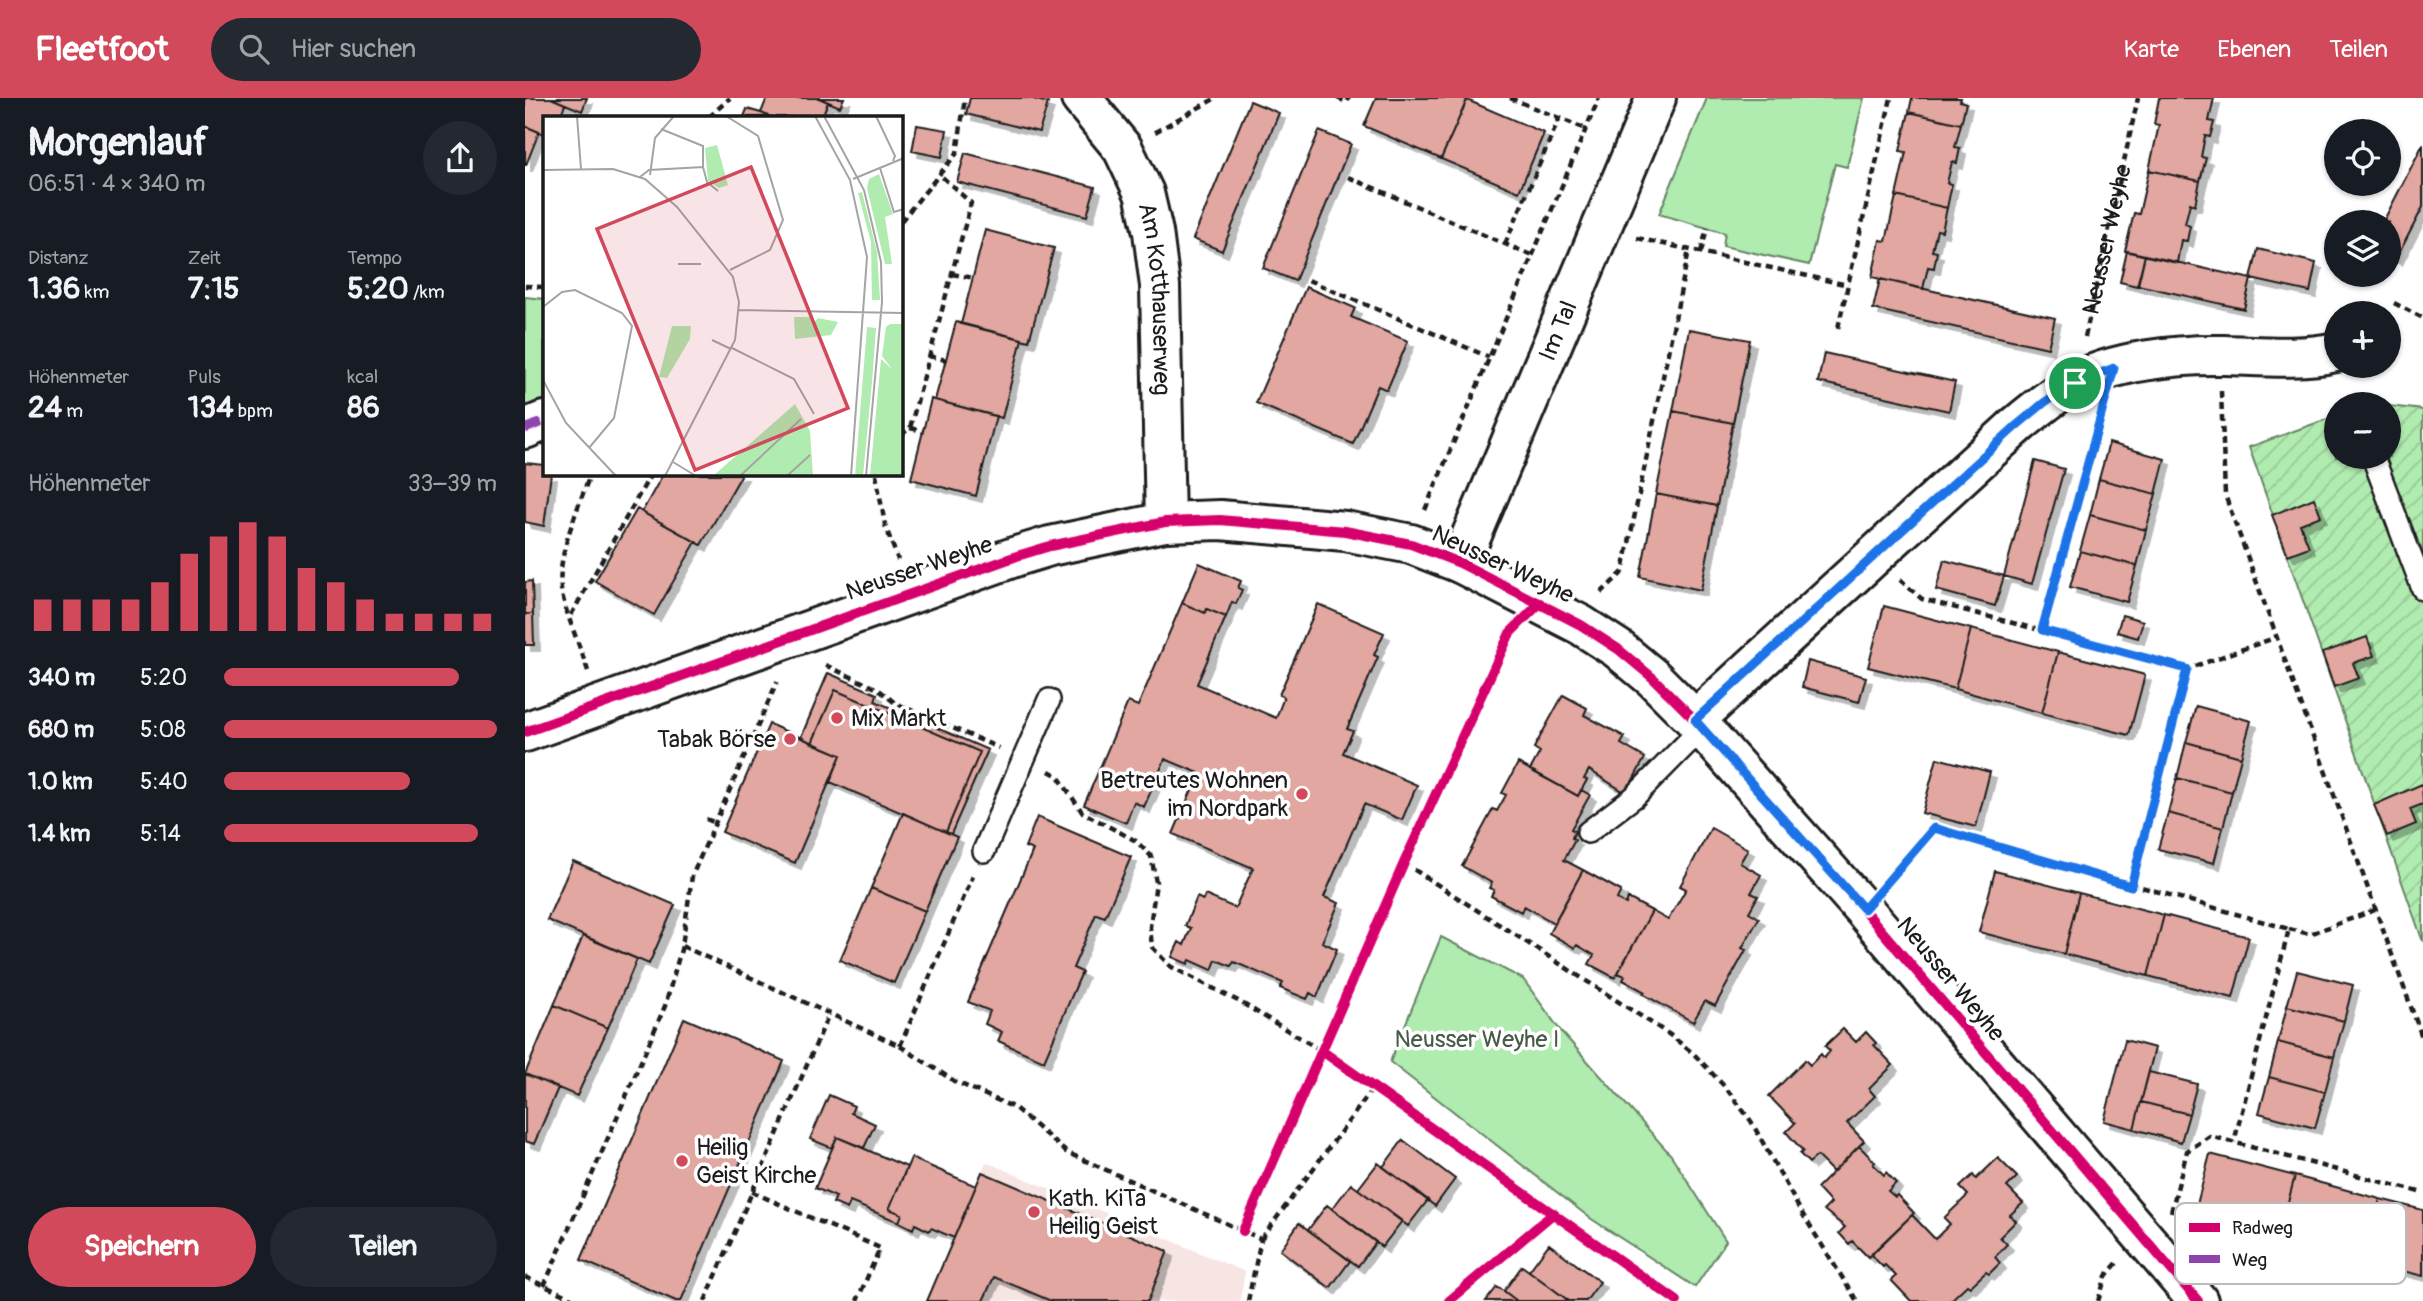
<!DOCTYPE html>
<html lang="de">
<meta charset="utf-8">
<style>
body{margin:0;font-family:Pangolin,sans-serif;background:#242831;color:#f1f3f6;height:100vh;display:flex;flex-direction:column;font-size:26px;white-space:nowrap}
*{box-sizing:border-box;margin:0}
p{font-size:23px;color:#9ea1a6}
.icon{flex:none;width:38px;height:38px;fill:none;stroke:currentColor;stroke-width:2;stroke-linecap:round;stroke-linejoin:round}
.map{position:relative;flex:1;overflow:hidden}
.details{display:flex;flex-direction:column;background:#171b24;width:525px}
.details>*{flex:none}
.fabs{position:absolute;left:1799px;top:21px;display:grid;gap:14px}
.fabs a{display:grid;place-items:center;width:77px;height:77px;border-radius:50%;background:#171b24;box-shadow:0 2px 5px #0004;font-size:35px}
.pin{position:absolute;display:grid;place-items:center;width:60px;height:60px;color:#fff;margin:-30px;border:4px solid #fff;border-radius:50%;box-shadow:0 2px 7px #0007}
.round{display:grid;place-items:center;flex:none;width:74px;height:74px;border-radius:37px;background:#242831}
.head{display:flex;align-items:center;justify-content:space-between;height:119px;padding:0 28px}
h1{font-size:38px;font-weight:700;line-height:52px}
.metrics{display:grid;grid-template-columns:repeat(3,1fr);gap:10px;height:119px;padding:7px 28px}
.metrics div{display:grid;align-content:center}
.metrics b{font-size:30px;font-weight:700}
.metrics small{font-size:19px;font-weight:400}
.metrics p{font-size:19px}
.chart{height:196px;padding:14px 28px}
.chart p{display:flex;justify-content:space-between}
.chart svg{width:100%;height:126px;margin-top:7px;stroke:#d1495b;stroke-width:6}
.action{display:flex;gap:14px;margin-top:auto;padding:14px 28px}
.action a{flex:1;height:80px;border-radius:42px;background:#d1495b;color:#fff;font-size:28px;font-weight:700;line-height:80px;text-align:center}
.action a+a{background:#242831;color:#f1f3f6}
ul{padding:0 28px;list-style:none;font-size:23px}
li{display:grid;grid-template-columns:112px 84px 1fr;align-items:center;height:52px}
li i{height:18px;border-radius:9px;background:#d1495b}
header{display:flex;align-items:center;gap:42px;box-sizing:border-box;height:98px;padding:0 35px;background:#d1495b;color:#fff}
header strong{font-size:33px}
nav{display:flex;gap:38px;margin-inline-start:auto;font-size:24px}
.search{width:490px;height:63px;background:#242831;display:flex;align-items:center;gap:18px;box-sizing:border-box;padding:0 24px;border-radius:38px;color:#9ea1a6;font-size:26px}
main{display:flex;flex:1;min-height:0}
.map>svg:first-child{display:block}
.built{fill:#f6e5e2}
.green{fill:#b0ebb0;stroke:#668466;stroke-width:2}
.garden{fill:url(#garden-furrows);stroke:#668466;stroke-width:2}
.building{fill:#e1a7a0;stroke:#1c1c1c;stroke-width:2;filter:url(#shadow)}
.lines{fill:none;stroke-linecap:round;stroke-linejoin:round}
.lane-casing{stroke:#1c1c1c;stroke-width:26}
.street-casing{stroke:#1c1c1c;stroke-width:44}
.path{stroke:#1c1c1c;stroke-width:4.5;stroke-dasharray:7 5;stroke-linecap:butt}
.lane{stroke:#fff;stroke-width:21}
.street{stroke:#fff;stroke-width:38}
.quiet{stroke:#8e44ad;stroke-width:9;stroke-dasharray:18 9;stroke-linecap:butt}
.cycleway-casing{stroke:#fff;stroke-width:15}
.cycleway{stroke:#d6006c;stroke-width:10}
.route-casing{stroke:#fff;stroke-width:14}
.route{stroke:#1a73e8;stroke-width:9}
.poi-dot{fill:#d1495b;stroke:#fff;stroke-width:2.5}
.labels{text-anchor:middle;stroke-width:7;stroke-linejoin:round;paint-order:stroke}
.street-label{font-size:24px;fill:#1c1c1c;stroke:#fff}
.poi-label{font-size:24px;fill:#1c1c1c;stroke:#fff;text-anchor:start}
.park-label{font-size:24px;fill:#485a48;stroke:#fff}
.inset-road{fill:none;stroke:#a4a4a4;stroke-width:2}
.view{fill:#d1495b;fill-opacity:0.15;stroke:#d1495b;stroke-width:3.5}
.inset-edge{fill:none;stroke:#1c1c1c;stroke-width:3.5}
.key{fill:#fff;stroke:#bbb;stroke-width:2}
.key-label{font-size:19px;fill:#1c1c1c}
</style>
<header>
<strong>Fleetfoot</strong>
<div class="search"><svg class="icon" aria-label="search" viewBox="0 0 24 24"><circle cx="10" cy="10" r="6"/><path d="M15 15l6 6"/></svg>Hier suchen</div>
<nav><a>Karte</a><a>Ebenen</a><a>Teilen</a></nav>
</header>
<main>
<section class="details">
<div class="head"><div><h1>Morgenlauf</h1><p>06:51 · 4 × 340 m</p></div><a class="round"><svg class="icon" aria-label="share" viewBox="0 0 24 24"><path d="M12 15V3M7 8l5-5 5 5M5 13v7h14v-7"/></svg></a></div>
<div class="metrics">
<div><p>Distanz</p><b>1.36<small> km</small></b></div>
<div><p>Zeit</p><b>7:15</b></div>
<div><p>Tempo</p><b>5:20<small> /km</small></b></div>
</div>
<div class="metrics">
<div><p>Höhenmeter</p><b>24<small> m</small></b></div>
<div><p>Puls</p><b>134<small> bpm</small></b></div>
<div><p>kcal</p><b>86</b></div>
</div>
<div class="chart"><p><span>Höhenmeter</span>33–39 m</p>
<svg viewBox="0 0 160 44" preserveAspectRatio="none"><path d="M5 44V33M15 44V33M25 44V33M35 44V33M45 44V27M55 44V17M65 44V11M75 44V6M85 44V11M95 44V22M105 44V27M115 44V33M125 44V38M135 44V38M145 44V38M155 44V38"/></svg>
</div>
<ul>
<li><b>340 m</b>5:20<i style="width:86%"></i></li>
<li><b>680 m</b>5:08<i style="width:100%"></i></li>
<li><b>1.0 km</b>5:40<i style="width:68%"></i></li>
<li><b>1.4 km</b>5:14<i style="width:93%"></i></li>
</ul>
<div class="action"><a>Speichern</a><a>Teilen</a></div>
</section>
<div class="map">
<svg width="1898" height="1203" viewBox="0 0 1898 1203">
<defs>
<pattern id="garden-furrows" width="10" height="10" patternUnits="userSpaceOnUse" patternTransform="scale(1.75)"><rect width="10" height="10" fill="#b0ebb0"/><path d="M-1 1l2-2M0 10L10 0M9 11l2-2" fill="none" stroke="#97c997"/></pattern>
<filter id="shadow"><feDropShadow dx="6" dy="6" stdDeviation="0" flood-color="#0004"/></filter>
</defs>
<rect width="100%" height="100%" fill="#fff"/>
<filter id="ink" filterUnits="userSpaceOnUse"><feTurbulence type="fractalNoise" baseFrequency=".0143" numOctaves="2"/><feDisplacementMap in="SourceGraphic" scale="14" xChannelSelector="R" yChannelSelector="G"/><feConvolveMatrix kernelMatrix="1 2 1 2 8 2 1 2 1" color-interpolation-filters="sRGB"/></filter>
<g filter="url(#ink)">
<!-- built -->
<path class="built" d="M461,1064L720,1174L715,1201L714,1203H402Z"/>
<!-- green -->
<path class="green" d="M1182,0H1339L1322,69L1310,66L1284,167L1198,148L1200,135L1134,116Z
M0,199L19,201V310L0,321Z
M916,839L998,881L1035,932L1146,1057L1201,1143L1170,1189L1065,1120L865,964Z"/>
<!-- garden -->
<path class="garden" d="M1864,308L1898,312V844L1724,349L1811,318V359H1864Z"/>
<!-- building -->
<path class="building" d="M0,0H26L40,6L35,19H19V36L0,28Z
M26,0H62L57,13Z
M242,0H294L303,4L297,19H246L236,15Z
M294,0H319L315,9Z
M445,0H505L523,5L514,34L441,16Z
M851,0H938L942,2L916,61L839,28Z
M1387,0H1436L1435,3L1441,5L1436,26L1384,14Z
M1634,0H1689L1684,23L1689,24L1685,39L1680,38L1676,59L1681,60L1675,83L1624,72L1634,27L1629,26Z
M942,2L1019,35L994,94L916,61Z
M725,3L754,15L697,153L668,141Z
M222,11L236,15L246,19H219Z
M1384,14L1436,26L1430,49L1435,50L1432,65L1427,64L1422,85L1427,86L1422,110L1371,98L1381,54L1375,53Z
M392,27L422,32L417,59L387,53Z
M0,28L14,34L1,67H0Z
M794,33L826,46L770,183L738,170Z
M1898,46V109L1871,161L1864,157V124H1858Z
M440,55L570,89L562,118L432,84Z
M1624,72L1675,83L1670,107L1665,105L1660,126L1665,128L1662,143L1656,142L1652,165L1600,153L1609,115L1614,116Z
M1371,98L1422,110L1417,133L1412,132L1407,153L1412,154L1409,170L1403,169L1398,191L1347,179L1355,142L1361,143Z
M460,132L529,150L504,243L436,226Z
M1733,151L1791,165L1785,194L1726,181Z
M1602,153L1620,157L1612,188L1595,184Z
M1620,157L1726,181L1719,211L1613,187Z
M1355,181L1530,220L1523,250L1348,211Z
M781,189L830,210L826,219L883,243L862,292L853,288L828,346L731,305Z
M431,224L497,241L477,320L410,302Z
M1164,231L1225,242L1208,325L1148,313Z
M1299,255L1430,284L1424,313L1293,284Z
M406,301L471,318L451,398L386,381Z
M1148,313L1208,325L1192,408L1131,396Z
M1584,345L1640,361L1631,396L1574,381Z
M1510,363L1539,371L1507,486L1479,478Z
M0,365L19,367V376H26L19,428L0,424Z
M138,376H217L176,447L117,414Z
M1574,381L1631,396L1621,432L1565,417Z
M1131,396L1192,408L1176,492L1115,479Z
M1789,400L1796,418L1775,426L1784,449L1763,457L1747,417Z
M112,411L171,444L129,517L70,483Z
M1565,417L1621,432L1612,468L1555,453Z
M1555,453L1612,468L1602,504L1545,489Z
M1419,462L1479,478L1470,508L1411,492Z
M674,465L716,483L713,490L717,492L711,506L707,504L701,519L682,511L680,515L657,505Z
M7,483L8,515L0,516V484Z
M657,505L680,515L682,511L701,519L672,586L751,620L759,599L754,597L793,506L859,535L849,557L853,559L822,631L828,633L818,655L892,687L877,722L839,706L799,799L814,805L797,844L812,851L792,899L785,895L782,901L755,890L758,885L709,864L706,868L691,862L687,872L665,862L663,866L647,859L654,844L659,847L666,830L660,828L672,799L678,802L680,797L710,810L728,770L648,736L674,675L640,661L619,709L609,704L601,725L559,707L603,604L613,608Z
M1359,508L1446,531L1430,591L1343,569Z
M8,515L9,547H0V516Z
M1597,517L1618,523L1613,540L1592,534Z
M1446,531L1533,554L1517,615L1430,591Z
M1842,539L1849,558L1828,565L1834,580L1809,589L1797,555Z
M1533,554L1620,577L1604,637L1517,615Z
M1283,563L1341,579L1334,604L1277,589Z
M303,575L352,596L350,603L463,652L426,736L421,734L455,654L310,592L287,645L276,639Z
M310,592L455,654L421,734L305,684L316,657L287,645Z
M1038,597L1062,610L1059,617L1100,639L1096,646L1120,660L1101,695L1064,672L1059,681L1062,682L1053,698L1005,672L1015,654L1009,650Z
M1671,608L1726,623L1716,659L1661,644Z
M244,626L316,657L270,765L197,734Z
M1661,644L1716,659L1707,694L1652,680Z
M1412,660L1465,674L1451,729L1397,715Z
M993,665L1053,698L1056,692L1065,697L1046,731L1050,733L1047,740L1050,742L1039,762L1058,772L1029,825L999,808L996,814L966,798L969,792L964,790L967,785L937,768L968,711L972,713L981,697L977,695Z
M1652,680L1707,694L1698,730L1643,715Z
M1897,686L1898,706L1885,711L1891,726L1862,738L1849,707Z
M378,715L432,739L400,813L346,790Z
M1643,715L1698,730L1689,765L1633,751Z
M512,719L606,759L580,819L571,816L548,870L557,874L519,963L473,943L477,934L460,926L465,913L443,904L508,752L500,749Z
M1186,730L1223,751L1215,765L1236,777L1226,795L1233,798L1224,814L1234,820L1217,850L1221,852L1190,908L1180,903L1168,924L1118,896L1120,894L1098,882L1100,878L1093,875L1127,813L1143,822L1161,791L1155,788Z
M48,763L150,807L124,866L22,822Z
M1058,772L1096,793L1092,801L1101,806L1103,800L1127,813L1090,880L1064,866L1069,857L1052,847L1050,850L1024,835Z
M1470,773L1554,795L1539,856L1454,834Z
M346,790L400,813L369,885L315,862Z
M1554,795L1639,817L1623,878L1539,856Z
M1639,817L1724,839L1708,900L1623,878Z
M58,838L112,861L83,930L29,907Z
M1772,873L1828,887L1819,923L1762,908Z
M29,907L83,930L52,998L0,976Z
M1762,908L1819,923L1809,959L1753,944Z
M159,920L259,963L156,1203H151L56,1162Z
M1318,931L1331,944L1341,934L1351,945L1349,947L1368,967L1344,991L1350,998L1322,1025L1339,1043L1308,1074L1292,1058L1284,1065L1275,1056L1278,1053L1261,1034L1270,1025L1244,998L1280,962L1285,967L1296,956L1299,960L1305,953L1300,948Z
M1600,942L1630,950L1609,1031L1579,1023Z
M1753,944L1809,959L1800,994L1744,979Z
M1624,974L1672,986L1664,1016L1616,1004Z
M0,976L33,990L9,1046L0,1043Z
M1744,979L1800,994L1790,1030L1734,1015Z
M304,997L329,1008L326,1015L350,1026L339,1050L312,1039L307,1050L285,1041Z
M1616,1004L1664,1016L1656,1044L1609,1031Z
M312,1039L382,1069L364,1111L377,1116L374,1124L325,1104L322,1111L308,1105L311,1099L290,1090Z
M878,1042L930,1081L910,1108L858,1069Z
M1334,1048L1350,1064L1348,1066L1359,1077L1361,1074L1371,1085L1363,1093L1370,1099L1372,1097L1389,1115L1343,1159L1327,1143L1324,1146L1314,1135L1320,1129L1299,1112L1306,1105L1292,1090Z
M1685,1056L1770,1078L1753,1141L1669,1118Z
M386,1060L451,1088L429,1140L406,1130L404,1133L390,1126L388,1131L374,1124L377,1116L364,1111Z
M1473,1060L1492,1079L1482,1089L1498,1105L1485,1117L1491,1123L1475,1139L1482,1146L1470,1159L1475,1165L1464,1176L1461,1174L1445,1189L1442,1187L1425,1203H1386L1366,1182L1371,1178L1360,1167L1358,1169L1346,1157L1387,1117L1410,1141L1425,1126L1419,1120L1443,1097L1435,1089L1448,1077L1451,1081Z
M853,1065L903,1102L883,1128L833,1091Z
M457,1074L643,1153L623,1203H526L469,1179L458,1203H402Z
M1770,1078L1855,1101L1838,1163L1753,1141Z
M826,1086L877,1123L857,1149L807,1111Z
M1855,1101L1898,1112V1178L1838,1163Z
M802,1107L851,1144L833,1168L783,1132Z
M774,1125L825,1163L805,1190L755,1152Z
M1024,1146L1075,1184L1061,1203H1044L1004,1173Z
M997,1168L1004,1173L1044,1203H992L979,1193Z
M972,1189L979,1193L992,1203H961Z"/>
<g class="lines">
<defs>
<path id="lane" d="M1848,359L1898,491
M1063,734L1109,699L1177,630
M459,753L524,602"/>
<g id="street">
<path id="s2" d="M556,0L598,51L619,95L628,134L635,188L640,424"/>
<path d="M0,331L19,323"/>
<path id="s3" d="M935,465L1131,0"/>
<path d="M1170,622L1491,328C1509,313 1527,298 1547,286C1587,263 1653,256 1699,257C1736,258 1775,262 1811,254"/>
<path d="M0,634L492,458L525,448L640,424L695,422L820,433L886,446L935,465L1056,527L1093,551L1128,580L1170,622L1339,812L1673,1203"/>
</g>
</defs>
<!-- lane casing -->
<use href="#lane" class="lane-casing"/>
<!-- street casing -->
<use href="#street" class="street-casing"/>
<!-- path -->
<g class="path">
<path d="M812,0L822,4L824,0"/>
<path d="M985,0L1061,31"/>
<path d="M184,19L205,0"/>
<path d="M630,34L691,0"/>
<path d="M823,79L1008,158"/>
<path d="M376,123L432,55L440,0"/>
<path d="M1112,140L1323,187"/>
<path d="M980,146L1034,21"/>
<path d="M1176,154L1182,130"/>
<path d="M427,176L449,180"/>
<path d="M783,182L964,259"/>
<path d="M0,188L19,189"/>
<path d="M1869,205L1898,220"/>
<path d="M1313,230L1366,0"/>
<path id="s1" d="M1560,239L1613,0"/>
<path d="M404,258L421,262"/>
<path d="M1696,293L1700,397L1898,942"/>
<path d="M385,330L398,333"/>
<path d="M376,337L385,330L446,105L415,77"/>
<path d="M351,376L360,427L373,462"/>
<path d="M900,412L1074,0"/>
<path d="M1375,482L1397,501L1662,571L1752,539"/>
<path d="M1076,495L1098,474L1164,152"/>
<path d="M46,517L126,376"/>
<path d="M1516,532L1577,313"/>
<path d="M300,567L353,591L370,605L474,650"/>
<path d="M63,573C55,548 43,522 37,496C29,462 54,409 65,376"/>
<path d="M524,673L533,678L557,714L611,743L626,758L631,784L625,829L627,849L645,868L715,904L797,953"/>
<path d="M181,721L191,725"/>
<path d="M879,765L1145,937L1169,956L1201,990L1226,1023L1275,1112L1332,1203"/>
<path d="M1362,784L1409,730L1764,831L1709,1044"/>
<path d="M1606,788L1662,571"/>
<path d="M1764,831L1785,836L1850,812"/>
<path d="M157,848L375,948L429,983L490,1010L541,1054L736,1141L723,1203"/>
<path d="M375,948L448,778"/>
<path d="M227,1094L355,1150L332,1203"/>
<path d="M1646,1114L1662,1053L1685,1038L1898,1095"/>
<path d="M736,1141L849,989"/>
<path d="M0,1179L53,1203"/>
<path d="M19,1188L140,908L157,848L167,778L252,584"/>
<path d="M180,1203L304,916"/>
<path d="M1573,1203L1581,1178L1592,1165"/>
</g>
<!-- lane -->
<use href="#lane" class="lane"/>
<!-- street -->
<use href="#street" class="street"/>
<!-- quiet -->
<path class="quiet" d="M0,331L19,323"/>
<defs>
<path id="cycleway" d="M0,634L492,458L525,448L640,424L695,422L820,433L886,446L935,465L1056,527L1093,551L1128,580L1170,622L1339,812L1673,1203
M797,953L1152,1203
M718,1133L879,765L985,535L1015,505
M924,1203L1029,1115"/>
</defs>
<!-- cycleway casing -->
<use href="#cycleway" class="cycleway-casing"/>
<!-- cycleway -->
<use href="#cycleway" class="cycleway"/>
</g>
</g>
<g class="lines" filter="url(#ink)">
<defs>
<path id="route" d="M1589,270L1517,532L1662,571L1606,788L1409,730L1339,811L1170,622L1491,328L1520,304L1550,285Z"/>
</defs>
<!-- route casing -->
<use href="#route" class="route-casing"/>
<!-- route -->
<use href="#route" class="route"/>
</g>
<!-- markers -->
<g class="poi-dot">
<circle cx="312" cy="620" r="7"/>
<circle cx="265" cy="641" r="7"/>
<circle cx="777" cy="696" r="7"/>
<circle cx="157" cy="1063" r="7"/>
<circle cx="509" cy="1114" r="7"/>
</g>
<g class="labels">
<!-- street labels -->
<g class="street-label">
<text dy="8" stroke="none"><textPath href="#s1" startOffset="100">Neusser Weyhe</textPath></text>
<text dy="8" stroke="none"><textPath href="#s2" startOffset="222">Am Kotthauserweg</textPath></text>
<text dy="8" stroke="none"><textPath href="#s3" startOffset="252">Im Tal</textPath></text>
<text transform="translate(978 466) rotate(25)" y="8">Neusser Weyhe</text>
<text transform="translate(394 470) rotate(-19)" y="8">Neusser Weyhe</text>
<text transform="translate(1426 881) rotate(50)" y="8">Neusser Weyhe</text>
</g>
<!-- poi labels -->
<g class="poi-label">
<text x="326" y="628">Mix Markt</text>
<text x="251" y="649" text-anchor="end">Tabak Börse</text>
<text x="763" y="690" text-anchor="end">Betreutes Wohnen<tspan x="763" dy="28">im Nordpark</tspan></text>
<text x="171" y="1057">Heilig<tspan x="171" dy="28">Geist Kirche</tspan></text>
<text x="523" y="1108">Kath. KiTa<tspan x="523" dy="28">Heilig Geist</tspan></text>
</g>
<!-- park labels -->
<g class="park-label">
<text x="952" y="949">Neusser Weyhe I</text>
</g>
</g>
<!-- overview -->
<g transform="translate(18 18)">
<rect width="360" height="360" fill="#fff"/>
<path d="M174,29L185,69L176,72L165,65L162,32ZM336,58L350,98L342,101L349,148H342L324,72L326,63ZM319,76L334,136L337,184H329L328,126L315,77ZM251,201H270L271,207L275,202L295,206L288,219L252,223ZM347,208H360V360H327L338,243L349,253L339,240L343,211ZM129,210H148L147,223L124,262L116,261ZM324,211L333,212L329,266L320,360H312Z" fill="#b0ebb0"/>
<path d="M252,288L267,315L270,360H170Z" fill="#b0ebb0"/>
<path class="inset-road" d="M34,0L38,53M183,0L215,20L240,104L227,134L187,154M272,0L307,64L324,141L308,360M281,0L321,74L338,146L339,186L323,360M333,0L352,40L350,45M160,51L164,66L175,75M337,52L351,96L361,93M0,54L70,53L102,63L134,91L190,161L196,186L192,224L122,360M107,59L112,22L131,0M97,61L106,54L160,51V30L118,13M310,63L361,42M135,148H158M0,191L19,176L32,174L79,197L89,210L71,302L46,332M196,194L361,197M169,224L188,233M189,232L251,263L271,298M0,264L23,307L73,360M130,346L153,360M197,360L258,303M244,360L267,339"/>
<path class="view" d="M208,51L305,292L152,354L54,113Z"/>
<rect width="360" height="360" class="inset-edge"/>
</g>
<!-- legend -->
<rect x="1650" y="1105" width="231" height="81" rx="10" class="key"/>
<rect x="1664" y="1125" width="31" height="9" fill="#d6006c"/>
<rect x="1664" y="1157" width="31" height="8" fill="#8e44ad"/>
<g class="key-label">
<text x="1707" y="1136">Radweg</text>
<text x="1707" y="1168">Weg</text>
</g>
</svg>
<div class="fabs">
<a><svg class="icon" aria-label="locate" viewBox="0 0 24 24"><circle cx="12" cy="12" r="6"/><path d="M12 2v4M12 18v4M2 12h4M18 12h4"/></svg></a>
<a><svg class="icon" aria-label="layers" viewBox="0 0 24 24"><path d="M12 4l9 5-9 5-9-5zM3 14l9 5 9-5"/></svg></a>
<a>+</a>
<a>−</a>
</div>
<div class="pin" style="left:1550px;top:285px;background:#1e9e55"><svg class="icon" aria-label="arrive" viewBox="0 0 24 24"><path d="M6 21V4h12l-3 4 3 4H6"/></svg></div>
</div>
</main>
